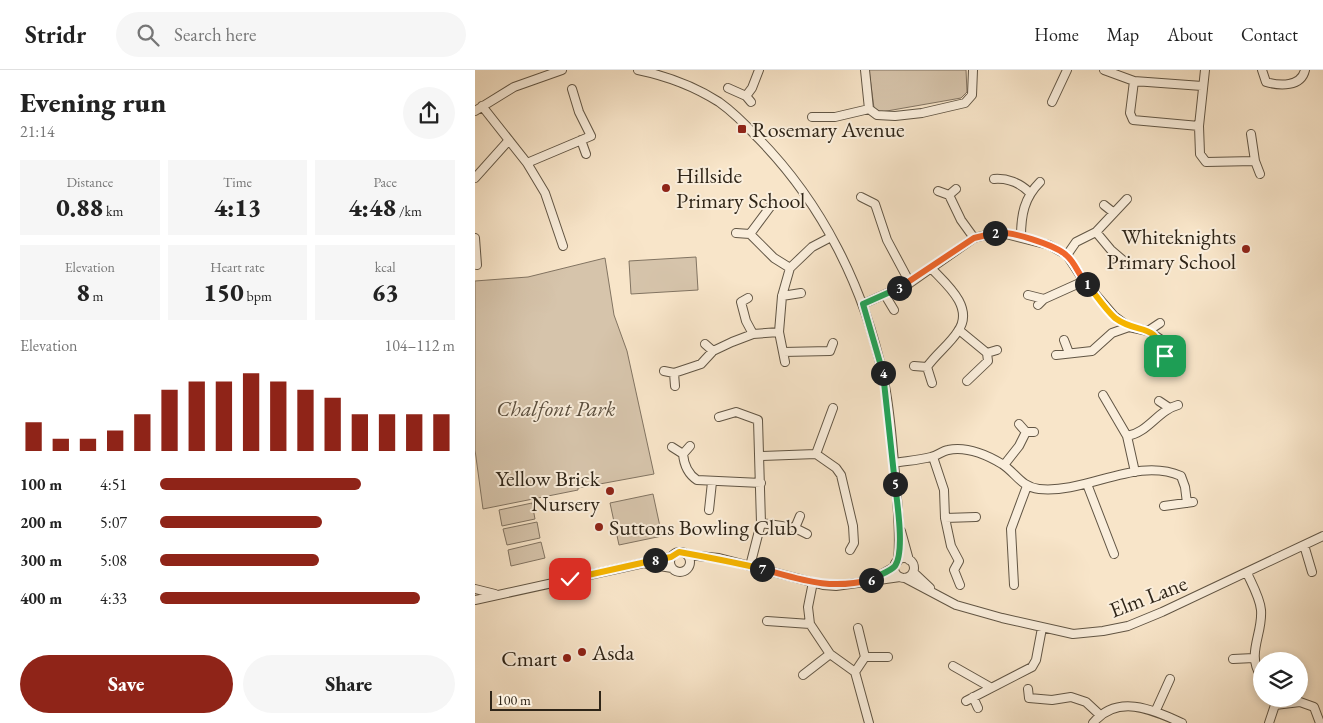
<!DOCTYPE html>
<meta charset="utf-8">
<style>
body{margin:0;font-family:"EB Garamond",serif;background:#f6f6f6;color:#222;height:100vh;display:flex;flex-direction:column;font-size:19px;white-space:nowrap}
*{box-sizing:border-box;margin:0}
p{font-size:16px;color:#767676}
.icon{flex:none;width:28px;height:28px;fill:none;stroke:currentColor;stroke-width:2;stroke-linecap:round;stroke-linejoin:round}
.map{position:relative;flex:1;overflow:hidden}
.details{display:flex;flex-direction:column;background:#fff;width:475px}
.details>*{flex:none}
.tools{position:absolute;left:778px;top:582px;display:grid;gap:10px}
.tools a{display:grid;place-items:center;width:55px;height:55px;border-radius:50%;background:#fff;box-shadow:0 2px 8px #0003;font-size:25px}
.scale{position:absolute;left:15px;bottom:12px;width:111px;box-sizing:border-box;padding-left:5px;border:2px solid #2f2518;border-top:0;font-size:14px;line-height:18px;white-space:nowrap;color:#2f2518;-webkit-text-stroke:4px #faeedc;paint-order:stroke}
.pin{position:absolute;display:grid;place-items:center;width:42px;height:42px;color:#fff;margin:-21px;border-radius:10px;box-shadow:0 2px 8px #0006}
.km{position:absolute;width:25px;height:25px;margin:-12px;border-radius:50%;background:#222;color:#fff;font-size:14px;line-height:25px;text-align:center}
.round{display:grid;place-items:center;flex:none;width:52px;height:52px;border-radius:26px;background:#f6f6f6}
.summary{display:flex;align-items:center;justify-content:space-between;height:85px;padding:0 20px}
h1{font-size:28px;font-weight:800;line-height:38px}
.figures{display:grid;grid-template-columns:repeat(3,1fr);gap:8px;height:85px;padding:5px 20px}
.figures div{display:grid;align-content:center;border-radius:0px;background:#f6f6f6;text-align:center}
.figures b{font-size:25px;font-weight:800}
.figures small{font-size:14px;font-weight:400}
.figures p{font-size:14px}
.chart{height:140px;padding:10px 20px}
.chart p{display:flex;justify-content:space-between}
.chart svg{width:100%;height:90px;margin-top:5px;stroke:#8f2418;stroke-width:6}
.button{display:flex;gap:10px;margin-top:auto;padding:10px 20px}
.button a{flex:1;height:58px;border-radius:30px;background:#8f2418;color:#fff;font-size:20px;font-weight:800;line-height:58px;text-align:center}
.button a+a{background:#f6f6f6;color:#222}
ul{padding:0 20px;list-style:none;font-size:16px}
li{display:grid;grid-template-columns:80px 60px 1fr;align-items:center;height:38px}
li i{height:12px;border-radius:6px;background:#8f2418}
header{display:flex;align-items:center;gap:30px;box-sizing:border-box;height:70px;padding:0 25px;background:#fff;border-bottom:1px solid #e0e0e0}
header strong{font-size:24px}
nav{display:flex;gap:28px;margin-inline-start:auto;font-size:18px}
.search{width:350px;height:45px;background:#f6f6f6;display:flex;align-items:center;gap:12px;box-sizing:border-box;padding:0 18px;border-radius:28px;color:#767676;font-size:19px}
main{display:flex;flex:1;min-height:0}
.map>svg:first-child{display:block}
.park{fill:#d6c4ab;stroke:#827462}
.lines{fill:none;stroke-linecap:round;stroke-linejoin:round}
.minor-casing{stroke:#615544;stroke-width:10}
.minor{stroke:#faeedc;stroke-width:8}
.split-1-casing{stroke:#fff;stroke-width:10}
.split-2-casing{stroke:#fff;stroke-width:10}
.split-3-casing{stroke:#fff;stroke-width:10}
.split-4-casing{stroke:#fff;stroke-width:10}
.split-5-casing{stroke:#fff;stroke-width:10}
.split-6-casing{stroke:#fff;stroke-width:10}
.split-7-casing{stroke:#fff;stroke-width:10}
.split-8-casing{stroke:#fff;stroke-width:10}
.split-9-casing{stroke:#fff;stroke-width:10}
.split-1{stroke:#f5b400;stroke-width:6}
.split-2{stroke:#f0652b;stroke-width:6}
.split-3{stroke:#f0652b;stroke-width:6}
.split-4{stroke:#22a559;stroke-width:6}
.split-5{stroke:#22a559;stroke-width:6}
.split-6{stroke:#22a559;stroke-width:6}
.split-7{stroke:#f0652b;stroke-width:6}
.split-8{stroke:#f5b400;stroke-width:6}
.split-9{stroke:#f5b400;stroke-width:6}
.poi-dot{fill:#8f2418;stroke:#faeedc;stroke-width:2}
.labels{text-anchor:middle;stroke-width:4;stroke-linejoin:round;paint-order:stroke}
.poi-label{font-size:22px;fill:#2f2518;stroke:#faeedc;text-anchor:start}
.park-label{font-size:22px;font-style:italic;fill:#594d3d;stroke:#faeedc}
.street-label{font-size:22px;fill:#2f2518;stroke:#faeedc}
</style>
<header>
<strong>Stridr</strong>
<div class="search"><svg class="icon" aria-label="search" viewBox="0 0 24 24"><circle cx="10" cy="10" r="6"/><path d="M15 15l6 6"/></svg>Search here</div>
<nav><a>Home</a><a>Map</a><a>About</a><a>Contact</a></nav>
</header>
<main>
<section class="details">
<div class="summary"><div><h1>Evening run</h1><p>21:14</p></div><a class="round"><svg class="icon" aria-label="share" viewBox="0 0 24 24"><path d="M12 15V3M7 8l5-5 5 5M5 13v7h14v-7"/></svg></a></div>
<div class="figures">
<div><p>Distance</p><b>0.88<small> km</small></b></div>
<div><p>Time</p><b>4:13</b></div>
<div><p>Pace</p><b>4:48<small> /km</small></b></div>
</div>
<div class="figures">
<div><p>Elevation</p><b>8<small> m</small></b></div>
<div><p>Heart rate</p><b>150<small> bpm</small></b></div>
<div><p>kcal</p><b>63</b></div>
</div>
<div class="chart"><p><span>Elevation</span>104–112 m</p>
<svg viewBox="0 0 160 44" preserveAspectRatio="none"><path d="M5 44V30M15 44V38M25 44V38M35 44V34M45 44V26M55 44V14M65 44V10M75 44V10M85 44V6M95 44V10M105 44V14M115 44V18M125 44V26M135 44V26M145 44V26M155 44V26"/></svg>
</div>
<ul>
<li><b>100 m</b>4:51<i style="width:68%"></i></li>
<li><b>200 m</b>5:07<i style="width:55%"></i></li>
<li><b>300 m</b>5:08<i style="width:54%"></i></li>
<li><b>400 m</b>4:33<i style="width:88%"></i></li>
</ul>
<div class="button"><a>Save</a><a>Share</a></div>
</section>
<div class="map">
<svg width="848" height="653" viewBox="0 0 848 653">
<rect width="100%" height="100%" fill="#f8e5c9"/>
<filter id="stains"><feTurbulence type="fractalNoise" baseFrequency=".004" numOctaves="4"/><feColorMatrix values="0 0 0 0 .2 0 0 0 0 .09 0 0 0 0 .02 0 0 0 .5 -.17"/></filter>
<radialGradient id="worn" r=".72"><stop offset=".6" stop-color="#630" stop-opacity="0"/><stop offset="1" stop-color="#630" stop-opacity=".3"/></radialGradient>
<!-- park -->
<path class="park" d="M394,0H491L492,22L486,28L406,42L399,38Z
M221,187L223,220L156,224L154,191Z
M130,188L139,245L152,281L179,404L103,418V420L8,439L0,380V211L53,207Z
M178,424L187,466L144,475L135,433Z
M57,433L60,449L27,456L24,440Z
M62,452L65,468L32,475L28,459Z
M66,472L70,488L36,496L33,480Z"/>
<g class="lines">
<defs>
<path id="minor" d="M163,0C192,6 219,16 244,32C258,42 271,55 283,68C347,133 389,217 408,306C415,337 417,371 420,404C422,432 426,462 423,491
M390,0L394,39L402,45L420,46L447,43L490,33L497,25L498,0
M629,0L659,11L727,16
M787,0L791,12C805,16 826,17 830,0
M659,11L655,43L658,50L724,56L730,0
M253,18L271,26L276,32
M271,26L277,18L284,0
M577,32L592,0
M7,36L52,93L70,123L88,176
M0,41L39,17L87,0
M337,47H360L394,39
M724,56L725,84L731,92L780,91L776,64
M106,70L111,84
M780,91L785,104
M52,93L116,66L104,42L97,19
M0,108L34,70
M519,109C532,108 545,113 554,122
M481,119L474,125L486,150L499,168
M463,121L474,125
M386,127L400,134L412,170L435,213
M629,135L639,143
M295,137L275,164L299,188L315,198
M621,162L636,180L650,192
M261,163L275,164
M546,167C546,145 549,128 565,112
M0,168L2,195
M592,185L601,172L621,162L652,129
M410,225L419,240
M553,225L569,229
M307,226L326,223
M273,228L266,232L271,251L278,264
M388,234L435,213L499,168L523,162L574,175L592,185L609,211L639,246L654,257L673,261L685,253
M563,235L569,229L609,211
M484,260L512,283L522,280
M673,261L685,269L690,286
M589,270L594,283
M230,274L238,281
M308,282L355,281L358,273
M581,285L617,281L637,263L654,257
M310,292L304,262L307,226L315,198L337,177L356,167
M439,296L452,297C461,284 475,274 483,261C500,237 470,213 456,198
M452,297L457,313
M189,301L199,303
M492,311L513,291L512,283
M200,316L199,303L226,294L238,281L257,272L278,264L304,262
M628,325L652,366L660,402
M684,331L693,337
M244,347L261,342L283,350L286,453L275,496
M544,354L551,362
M652,366C673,363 683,340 703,335
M197,377L208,384C209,395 213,404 222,410L286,413
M208,384L215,376
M341,384L358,338
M286,386L341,384L361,398L366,405L378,456L379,473L375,480
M458,387L469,420L470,448L501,447
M419,393C431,391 444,390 456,387C462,386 467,381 473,380C492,376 512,385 527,394C541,403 546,417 564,419C612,424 661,386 706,406L710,417L712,433
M529,395L544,376L551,362H559
M612,414L639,484
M689,436L718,432
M234,440L237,412
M470,448L476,476L484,491L479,500L485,515
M286,453L320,458L332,464
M320,458L325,446
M426,461L434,490
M829,475L837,502
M195 492a10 10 0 1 1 20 0a10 10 0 1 1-20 0Z
M212,485L244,488L348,515L361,516L425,507
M419 498a10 10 0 1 1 20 0a10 10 0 1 1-20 0Z
M172,494L197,498
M438,502L455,518
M772,503C777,514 785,528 786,540C788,564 771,584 786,606
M430,508L481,535L527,548L598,564L628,561L653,556L687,542L848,466
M396,510L419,497
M338,512L333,537L335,554L355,584L380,602L394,653
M539,515L536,459L552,416
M0,519L20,524
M0,530L196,487
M292,551L335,554
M383,558L390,587
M758,589L779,588
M478,596L515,617
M380,602L390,587H413
M328,605L355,584
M553,619L554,628L577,630L596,627L611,632L625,645
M498,627L503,638
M491,631L557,597L561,590L567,558
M800,635L825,632L839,637L845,653
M681,640L695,609
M618,653C643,623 678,640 707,653
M794,653L800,635L798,629"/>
</defs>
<!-- minor casing -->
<use href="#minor" class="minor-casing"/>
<!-- minor -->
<use href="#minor" class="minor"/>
</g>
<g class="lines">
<defs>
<path id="split-1" d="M612,214C621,225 630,239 640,248C665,266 679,250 690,286"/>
<path id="split-2" d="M520,163C534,160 580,175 591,185C600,192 604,206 612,214"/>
<path id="split-3" d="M424,218L499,168L520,163"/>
<path id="split-4" d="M408,303L388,234L424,218"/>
<path id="split-5" d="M408,303L420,414"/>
<path id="split-6" d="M396,510C402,505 415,502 420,496C430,482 422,432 420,414"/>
<path id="split-7" d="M287,499C328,510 353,520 396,510"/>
<path id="split-8" d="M180,490L196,487L204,482C231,487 259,492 287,499"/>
<path id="split-9" d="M95,509L180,490"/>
</defs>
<!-- split-1 casing -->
<use href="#split-1" class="split-1-casing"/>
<!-- split-2 casing -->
<use href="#split-2" class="split-2-casing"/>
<!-- split-3 casing -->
<use href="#split-3" class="split-3-casing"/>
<!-- split-4 casing -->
<use href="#split-4" class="split-4-casing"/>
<!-- split-5 casing -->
<use href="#split-5" class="split-5-casing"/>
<!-- split-6 casing -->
<use href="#split-6" class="split-6-casing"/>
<!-- split-7 casing -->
<use href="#split-7" class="split-7-casing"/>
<!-- split-8 casing -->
<use href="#split-8" class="split-8-casing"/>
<!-- split-9 casing -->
<use href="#split-9" class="split-9-casing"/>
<!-- split-1 -->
<use href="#split-1" class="split-1"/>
<!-- split-2 -->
<use href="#split-2" class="split-2"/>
<!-- split-3 -->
<use href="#split-3" class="split-3"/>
<!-- split-4 -->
<use href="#split-4" class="split-4"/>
<!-- split-5 -->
<use href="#split-5" class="split-5"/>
<!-- split-6 -->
<use href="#split-6" class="split-6"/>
<!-- split-7 -->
<use href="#split-7" class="split-7"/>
<!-- split-8 -->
<use href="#split-8" class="split-8"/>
<!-- split-9 -->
<use href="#split-9" class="split-9"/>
</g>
<!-- markers -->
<g class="poi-dot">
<rect x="262" y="54" width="10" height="10" rx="2.5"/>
<circle cx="191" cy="118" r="5"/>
<circle cx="771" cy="179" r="5"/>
<circle cx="135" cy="421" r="5"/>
<circle cx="124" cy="457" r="5"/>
<circle cx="107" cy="582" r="5"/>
<circle cx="92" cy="588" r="5"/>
</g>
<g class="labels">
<!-- poi labels -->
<g class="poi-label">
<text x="277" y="67">Rosemary Avenue</text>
<text x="201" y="113">Hillside<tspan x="201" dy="25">Primary School</tspan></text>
<text x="761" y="174" text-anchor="end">Whiteknights<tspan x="761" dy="25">Primary School</tspan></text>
<text x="125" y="416" text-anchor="end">Yellow Brick<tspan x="125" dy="25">Nursery</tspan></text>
<text x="134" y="465">Suttons Bowling Club</text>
<text x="117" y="590">Asda</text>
<text x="82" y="596" text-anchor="end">Cmart</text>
</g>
<!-- park labels -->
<g class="park-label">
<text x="81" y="346">Chalfont Park</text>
</g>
<!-- street labels -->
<g class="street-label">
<text transform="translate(673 526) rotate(-21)" y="8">Elm Lane</text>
</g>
</g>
<rect width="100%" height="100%" filter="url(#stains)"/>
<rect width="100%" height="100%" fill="url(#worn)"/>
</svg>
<div class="tools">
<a><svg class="icon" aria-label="layers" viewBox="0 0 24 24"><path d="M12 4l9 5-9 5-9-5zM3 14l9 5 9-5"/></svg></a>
</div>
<div class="scale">100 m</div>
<div class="pin" style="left:690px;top:286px;background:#1e9e55"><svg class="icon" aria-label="arrive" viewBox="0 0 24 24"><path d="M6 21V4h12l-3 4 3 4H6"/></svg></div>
<div class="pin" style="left:95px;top:509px;background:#d93025"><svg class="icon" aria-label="check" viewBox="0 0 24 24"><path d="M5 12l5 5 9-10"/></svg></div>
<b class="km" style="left:612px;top:214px">1</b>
<b class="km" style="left:520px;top:163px">2</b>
<b class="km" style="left:424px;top:218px">3</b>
<b class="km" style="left:408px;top:303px">4</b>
<b class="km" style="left:420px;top:414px">5</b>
<b class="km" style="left:396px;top:510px">6</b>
<b class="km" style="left:287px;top:499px">7</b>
<b class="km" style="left:180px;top:490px">8</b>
</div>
</main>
